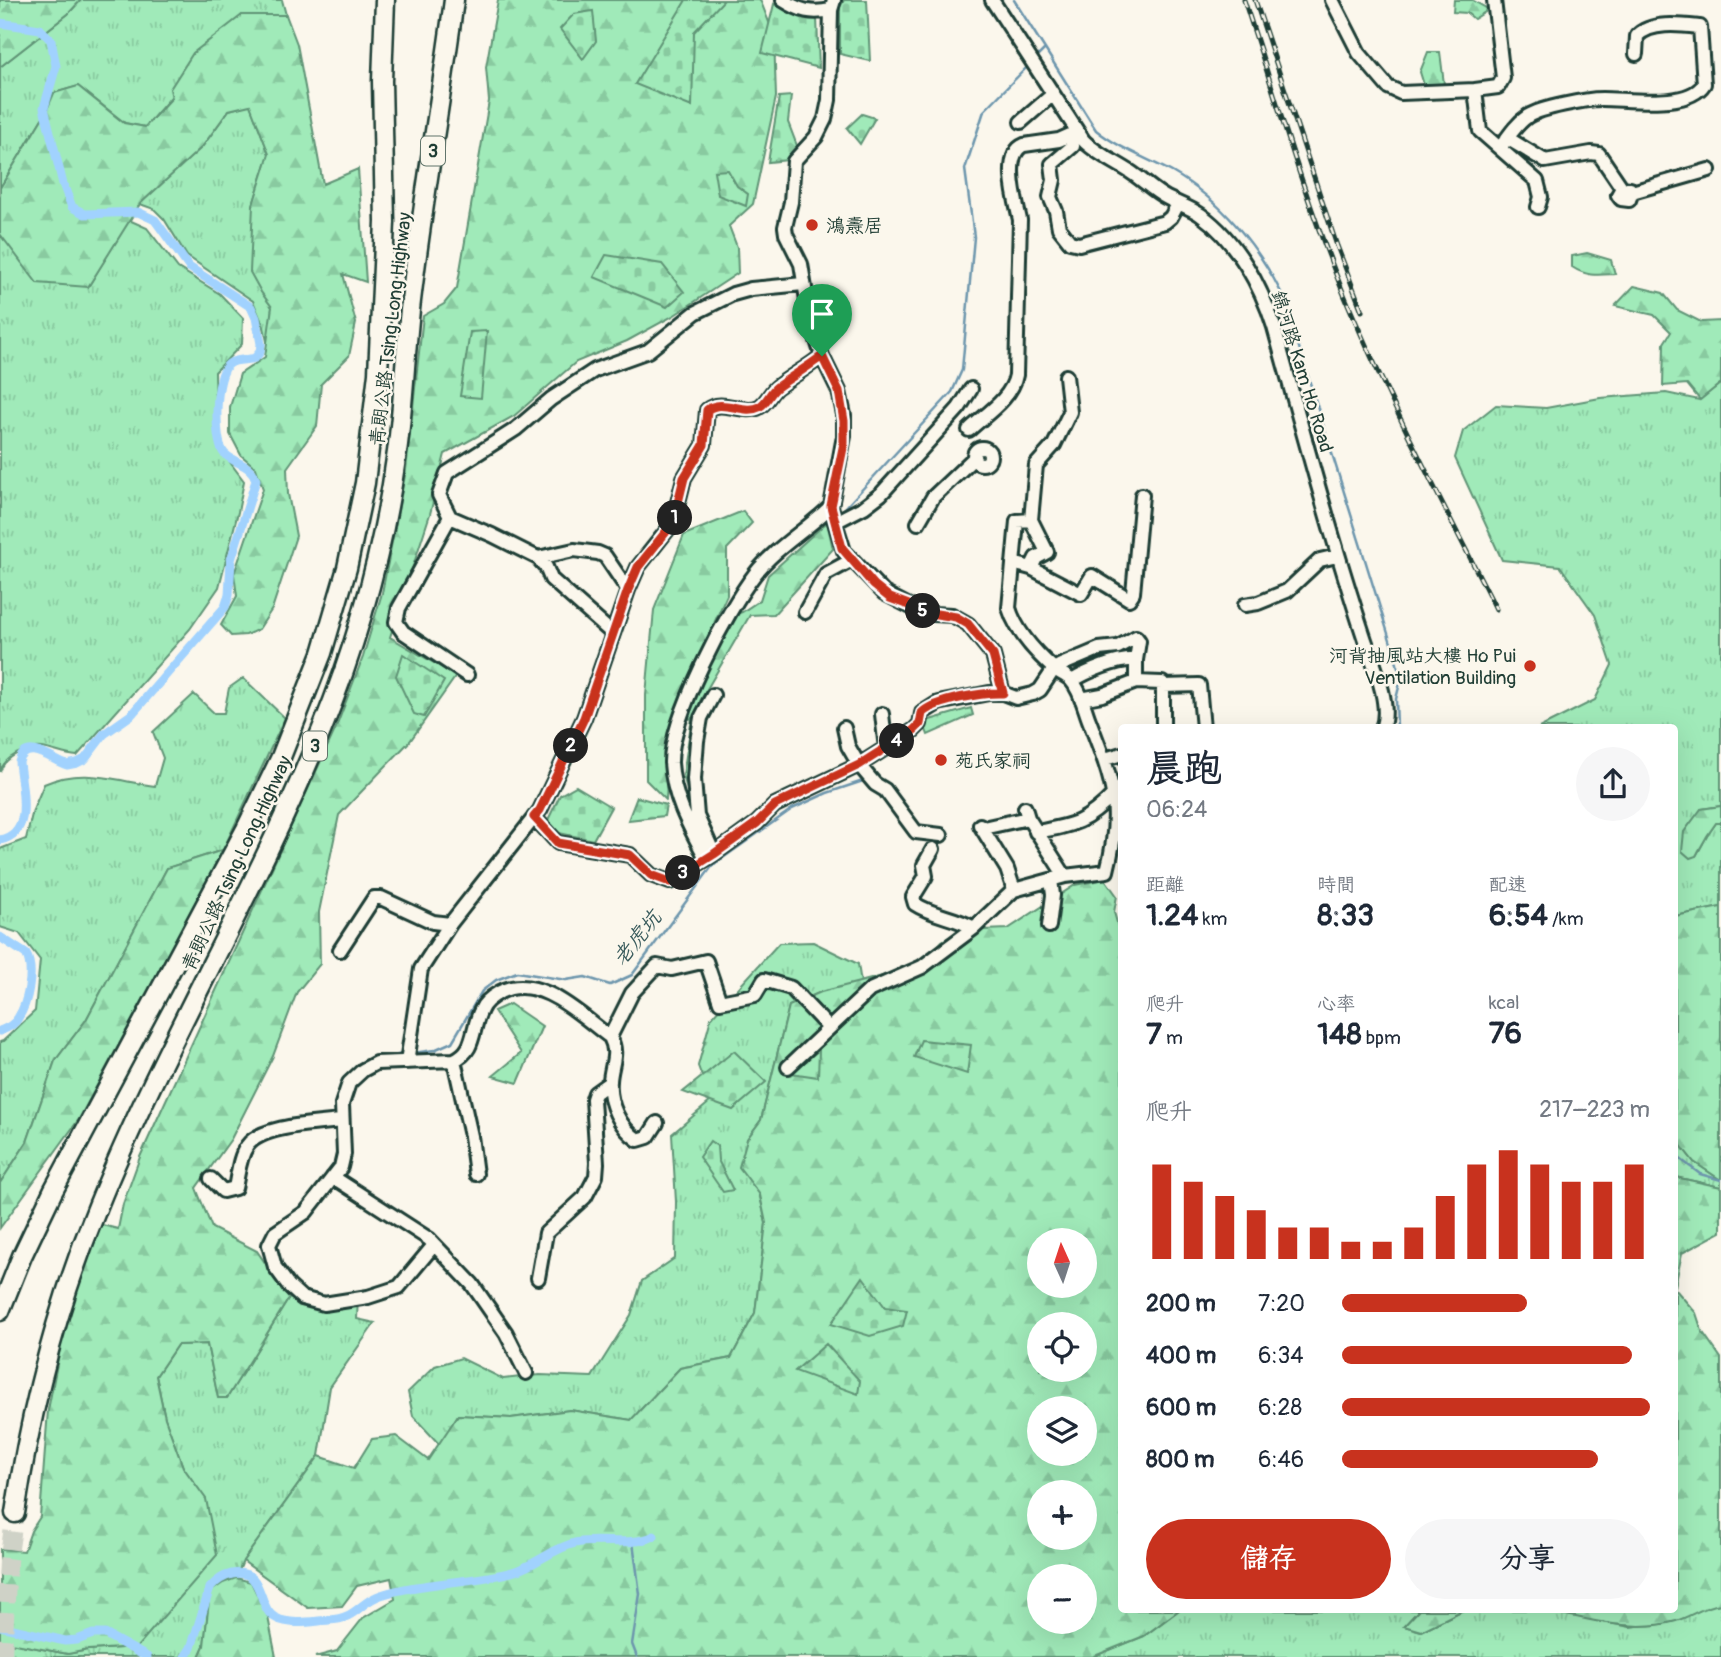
<!DOCTYPE html>
<html lang="zh-TW">
<meta charset="utf-8">
<style>
body{margin:0;font-family:Pangolin,"LXGW WenKai TC",sans-serif;background:#f6f6f7;color:#1f2937;height:100vh;display:flex;flex-direction:column;font-size:26px;white-space:nowrap}
*{box-sizing:border-box;margin:0}
p{font-size:23px;color:#747a83}
.icon{flex:none;width:38px;height:38px;fill:none;stroke:currentColor;stroke-width:2;stroke-linecap:round;stroke-linejoin:round}
.map{position:relative;flex:1;overflow:hidden}
.details{position:absolute;left:1118px;top:724px;width:560px;height:889px;display:flex;flex-direction:column;background:#fff;border-radius:7px;box-shadow:0 7px 28px #0002}
.details>*{flex:none}
.needle{width:46px;rotate:357deg}
.buttons{position:absolute;left:1027px;top:1228px;display:grid;gap:14px}
.buttons a{display:grid;place-items:center;width:70px;height:70px;border-radius:50%;background:#fff;box-shadow:0 7px 28px #0002;font-size:35px}
.pin{position:absolute;display:grid;place-items:center;width:60px;height:60px;color:#fff;margin:-72px -30px;border-radius:50% 50% 50% 0;rotate:-45deg;box-shadow:0 0 7px #0007}
.pin .icon{rotate:45deg}
.km{position:absolute;width:35px;height:35px;margin:-18px;border-radius:50%;background:#222;color:#fff;font-size:19px;line-height:35px;text-align:center}
.round{display:grid;place-items:center;flex:none;width:74px;height:74px;border-radius:37px;background:#f6f6f7}
.overview{display:flex;align-items:center;justify-content:space-between;height:119px;padding:0 28px}
h1{font-size:38px;font-weight:700;line-height:52px}
.figures{display:grid;grid-template-columns:repeat(3,1fr);gap:10px;height:119px;padding:7px 28px}
.figures div{display:grid;align-content:center}
.figures b{font-size:30px;font-weight:700}
.figures small{font-size:19px;font-weight:400}
.figures p{font-size:19px}
.chart{height:196px;padding:14px 28px}
.chart p{display:flex;justify-content:space-between}
.chart svg{width:100%;height:126px;margin-top:7px;stroke:#c8321e;stroke-width:6}
.primary-button{display:flex;gap:14px;margin-top:auto;padding:14px 28px}
.primary-button a{flex:1;height:80px;border-radius:42px;background:#c8321e;color:#fff;font-size:28px;font-weight:700;line-height:80px;text-align:center}
.primary-button a+a{background:#f6f6f7;color:#1f2937}
ul{padding:0 28px;list-style:none;font-size:23px}
li{display:grid;grid-template-columns:112px 84px 1fr;align-items:center;height:52px}
li i{height:18px;border-radius:9px;background:#c8321e}
.map>svg:first-child{display:block}
.grass{fill:url(#grass-tufts);stroke:#609476;stroke-width:2}
.forest{fill:url(#forest-firs);stroke:#609476;stroke-width:2;fill-rule:evenodd}
.cemetery{fill:url(#cemetery-stones);stroke:#609476;stroke-width:2}
.park{fill:url(#park-crowns);stroke:#609476;stroke-width:2}
.lines{fill:none;stroke-linecap:round;stroke-linejoin:round}
.stream{stroke:#6d96ad;stroke-width:2.5}
.canal{stroke:#a1d2fe;stroke-width:9}
.highway-tunnel{stroke:#cfd2c7;stroke-width:18;stroke-dasharray:18 9;stroke-linecap:butt}
.minor-casing{stroke:#1f3d34;stroke-width:18}
.highway-casing{stroke:#1f3d34;stroke-width:23}
.minor{stroke:#fbf7ec;stroke-width:12}
.highway{stroke:#fbf7ec;stroke-width:18}
.rail-casing{stroke:#1f3d34;stroke-width:5}
.rail{stroke:#fbf7ec;stroke-width:2.5;stroke-dasharray:8;stroke-linecap:butt}
.route-casing{stroke:#fff;stroke-width:14}
.route{stroke:#c8321e;stroke-width:9}
.poi-dot{fill:#c8321e;stroke:#fbf7ec;stroke-width:2.5}
.labels{text-anchor:middle;stroke-width:5;stroke-linejoin:round;paint-order:stroke}
.shield{fill:#fbf7ec;stroke:#61756b;stroke-width:2}
.shield-label{font-size:18px;font-weight:bold;fill:#1f3d34}
.poi-label{font-size:19px;fill:#1f3d34;stroke:#fbf7ec;text-anchor:start}
.street-label{font-size:19px;fill:#1f3d34;stroke:#fbf7ec}
.water-label{font-size:21px;font-style:italic;fill:#395b5c;stroke:#fbf7ec}
</style>
<div class="map">
<svg width="1721" height="1657" viewBox="0 0 1721 1657">
<defs>
<pattern id="grass-tufts" width="24" height="20" patternUnits="userSpaceOnUse" patternTransform="scale(1.75)"><rect width="24" height="20" fill="#a0eab9"/><path d="M3 7l-1-3M5 7V3M7 7l1-3M15 17l-1-3M17 17v-4M19 17l1-3" fill="none" stroke="#89caa0"/></pattern>
<pattern id="forest-firs" width="22" height="20" patternUnits="userSpaceOnUse" patternTransform="scale(1.75)"><rect width="22" height="20" fill="#a0eab9"/><path d="M5 1l3.5 6h-7zM16 11l3.5 6h-7z" fill="#89caa0"/></pattern>
<pattern id="cemetery-stones" width="16" height="16" patternUnits="userSpaceOnUse" patternTransform="scale(1.75)"><rect width="16" height="16" fill="#a0eab9"/><path d="M2 7V4a2 2 0 0 1 4 0v3zM10 15v-3a2 2 0 0 1 4 0v3z" fill="#89caa0"/></pattern>
<pattern id="park-crowns" width="20" height="18" patternUnits="userSpaceOnUse" patternTransform="scale(1.75)"><rect width="20" height="18" fill="#a0eab9"/><path d="M2 6a3 3 0 1 1 6 0M12 15a3 3 0 1 1 6 0" fill="none" stroke="#89caa0"/></pattern>
</defs>
<rect width="100%" height="100%" fill="#fbf7ec"/>
<filter id="ink" filterUnits="userSpaceOnUse"><feTurbulence type="fractalNoise" baseFrequency=".0143" numOctaves="2"/><feDisplacementMap in="SourceGraphic" scale="14" xChannelSelector="R" yChannelSelector="G"/><feConvolveMatrix kernelMatrix="1 2 1 2 8 2 1 2 1" color-interpolation-filters="sRGB"/></filter>
<g filter="url(#ink)">
<!-- grass -->
<path class="grass" d="M81,0H282L286,15H242L145,127L125,123L78,86L54,93L46,112L0,188V67L68,14Z
M250,104L269,154L253,205L261,292L272,307L268,346L264,327L253,301L187,256L164,219L154,209L140,204L162,182L202,147L229,110Z
M129,220L147,228L178,268L220,294L243,318L242,344L215,372L217,445L244,481L238,512L219,587L190,629L77,756C65,755 54,750 42,748C27,746 4,757 0,772V234L4,240L88,287Z
M1721,383V806L1701,809L1696,856L1707,836L1716,823H1721V907L1675,916V728H1539L1595,700L1612,665L1595,615L1560,566L1502,560L1455,458L1463,431L1496,405L1546,408L1600,398L1666,393L1699,400Z
M243,678L285,718L223,850L167,868L86,1020L55,1061L27,1142L0,1183V1042L3,1041L35,1011L40,960L19,933L0,927V849L26,839L33,810L44,784C82,767 116,781 155,786L163,758L153,732L194,694L214,713H224L229,688Z
M813,942L858,964L861,983L821,992L789,1006L761,1120L747,1139L766,1223L755,1313L731,1358L680,1368L631,1420L570,1410L511,1418L458,1415L440,1445L413,1416L408,1392L435,1366L461,1358L503,1379L540,1375L592,1377L631,1315L642,1281L675,1258L676,1202L672,1134L711,1101L698,1066L711,1018L779,943Z
M1675,1138L1694,1162L1721,1180V1187L1675,1177Z
M358,1297L357,1319L375,1323L330,1387L319,1456L243,1561L236,1578L223,1583L210,1593L204,1646L199,1657H0V1641L68,1654L88,1650L137,1647L206,1500L183,1467L165,1418L156,1376L177,1345L207,1344L218,1397L227,1398L289,1298L321,1310Z
M1721,1604V1657H1092L1144,1636L1179,1610H1419L1404,1626L1421,1631L1463,1610H1542L1630,1627L1675,1621L1711,1605Z"/>
<!-- forest -->
<path class="forest" d="M0,0H81L68,14L0,67Z
M498,0H759L761,2L774,35L776,97L753,204L729,226L737,247L738,273L673,316L627,341L576,362L514,416L445,454L430,514L390,637L456,676L410,741L339,815L319,912L320,964L297,992L273,1056L231,1139L196,1188L212,1228L257,1251L289,1298L227,1398H218L207,1344L177,1345L156,1376L165,1418L183,1467L206,1499L217,1555L137,1647L88,1650L68,1654L0,1641V1549L24,1551L31,1531L40,1517L48,1410L64,1328L98,1224L118,1229L123,1204L140,1157L335,730L363,657L382,593L406,470L423,316L444,304L457,288L489,101L486,67Z
M1454,0H1472L1486,8L1485,12L1474,19L1467,13L1453,12Z
M242,15H286L297,44L323,184L358,169L366,282L343,274L356,323L349,356L321,384L317,426L287,468L288,494L296,536L272,609L259,629L246,635L231,636L221,625L237,596L234,574L263,489L256,468L241,455L230,434V407L240,374L265,357L272,307L261,292L250,272L253,205L269,154L250,105L229,110L202,147L140,204L88,287L37,283L0,234V188L46,112L54,93L78,86L124,123L145,127L172,98L170,89L193,53Z
M1428,52H1440L1444,84L1424,85L1420,72Z
M1587,253L1611,260L1615,274C1598,275 1587,277 1572,267V256Z
M1634,286L1663,293L1677,310L1701,322L1721,321V383L1700,400L1687,384L1663,386L1664,343L1671,332L1654,315L1615,306Z
M743,511L752,523L727,549V595L715,621L742,612L760,600L768,575L827,522L833,549L774,614L750,615L700,701L694,814L683,775L692,718L670,725L666,800L646,780V695L654,610L684,535Z
M1721,806V823H1716L1707,836L1696,856L1690,858L1682,851L1684,832L1701,809Z
M223,850L79,1119L0,1228V1183L27,1142L55,1061L86,1020L167,868Z
M1105,879L1117,896L1114,912L1122,941V1610H1179L1144,1636L1092,1657H315L337,1651L363,1618L395,1599L391,1578L357,1586L342,1606L308,1608L243,1561L319,1456L354,1468L372,1439L396,1436L428,1460L458,1415L511,1418L570,1410L631,1420L680,1368L731,1358L755,1313L766,1223L760,1195L739,1167L747,1139L761,1120L789,1006L821,992L921,966L942,941L960,931L1008,929L1075,885ZM1040,1241H1085V1286H1040ZM1040,1325H1085V1370H1040ZM1040,1409H1085V1454H1040ZM1040,1493H1085V1538H1040ZM1040,1577H1085V1622H1040Z
M1721,907V1180L1694,1162L1675,1138V916Z
M510,1004L542,1026L518,1083L493,1076L521,1053L494,1011Z
M1675,1177L1721,1187V1232L1682,1253L1675,1287Z
M1675,1289L1696,1313L1702,1331L1721,1358V1604C1704,1606 1692,1616 1676,1621C1632,1634 1586,1618 1542,1610H1675Z
M236,1578L251,1582L268,1617L276,1657H199L204,1646L210,1592L223,1583Z
M1419,1610H1463L1421,1631L1404,1626Z"/>
<!-- cemetery -->
<path class="cemetery" d="M686,0H724L694,32L692,107L635,84Z
M844,0H867L870,61L840,54V7Z
M774,4L794,14L817,18L819,68L762,53Z
M593,11L596,41L583,59L560,29L574,14Z
M791,96L788,122L799,151L788,160L768,162L779,97Z
M862,114L875,118L860,144L847,128Z
M728,170L737,186L748,194L746,206L718,195L714,171Z
M606,255L662,264L684,292L667,307L594,277Z
M487,331L481,398L460,396L470,332Z
M403,654L444,681L424,717L414,714L396,676Z
M576,786L611,807L593,840L554,832L548,820L560,795Z
M637,797L666,805L664,816L628,820Z
M921,1040L971,1045L967,1074L914,1057Z
M819,1050L818,1077L791,1073Z
M734,1051L766,1082L733,1110L683,1092Z
M710,1141L717,1146L718,1160L733,1190L723,1192L699,1157Z
M863,1277L885,1307L907,1310L903,1326L870,1336L831,1324Z
M826,1344L860,1381L858,1394L795,1371Z"/>
<!-- park -->
<path class="park" d="M971,708L973,715L928,735L923,722Z"/>
<g class="lines">
<!-- stream -->
<path class="stream" d="M1014,0L1096,130C1118,148 1147,158 1172,172C1221,200 1258,246 1283,296L1395,656L1401,679L1396,699L1397,728
M1036,58L1045,49
M844,509L952,392L962,370L974,237L965,169L984,111L1029,65
M413,1053L434,1050L452,1042L482,991L496,980L517,972L566,980L585,977L610,985L632,975L713,865L792,809L827,793L866,780
M388,1057L402,1054
M1675,1155L1700,1174L1721,1180
M633,1542L640,1594L632,1644L637,1657"/>
<!-- canal -->
<path class="canal" d="M0,23L40,29L51,40L56,66L44,108L63,184L72,207L85,214L138,212L155,220L189,267L251,307L256,318L261,344L260,352L255,358C246,361 236,358 229,364C215,374 213,440 224,453C234,464 252,464 256,480L231,560L229,595L225,607L131,715L104,734L85,759L77,763L67,765C53,761 26,737 19,762C21,787 35,833 0,840
M0,937L26,954C35,969 28,1003 18,1018C14,1025 7,1028 0,1031
M0,1626L65,1641L77,1640L93,1634H105L147,1657
M185,1657L191,1648L210,1588C216,1581 223,1576 232,1574C266,1567 256,1609 276,1618C291,1626 314,1621 329,1620C357,1619 359,1602 381,1595C423,1582 470,1583 512,1572C535,1566 553,1548 575,1543C601,1537 629,1548 654,1536"/>
<!-- highway-tunnel -->
<path class="highway-tunnel" d="M3,1657L8,1562L15,1513"/>
<defs>
<path id="minor" d="M783,0C800,11 811,14 831,10
M834,0L831,10L829,100L825,119L816,137L794,161L791,202L785,227L786,234L801,264L810,318L822,356L839,391L844,415V436L831,506L835,522L844,551L884,593L913,608L934,614L952,615L968,624L993,655L1003,693
M992,0L1083,140C1096,154 1116,162 1132,173C1144,181 1155,192 1167,198C1179,204 1191,208 1201,215C1237,241 1261,286 1274,327C1303,432 1331,537 1365,640C1373,663 1392,705 1382,728
M1332,0L1359,53L1388,87L1401,93L1475,90L1480,131L1537,181L1541,197L1538,207
M1475,90L1498,87L1503,78L1494,0
M1021,122L1052,95
M1070,136L1073,146L1052,164L1054,180L1050,197L1056,211L1059,228L1070,242L1079,244L1165,222L1171,217L1178,204
M1507,138L1545,161L1591,153L1599,154L1622,188L1618,195L1621,199L1629,200L1632,192L1630,189L1622,188
M1500,148C1508,137 1516,124 1528,116C1541,108 1586,99 1602,99C1629,99 1688,109 1704,84L1700,27C1681,25 1651,21 1637,36L1636,54
M1632,192L1709,170
M969,430C986,414 1012,398 1016,375L1020,220C1016,202 1002,154 1024,145L1059,140L1077,132
M974 456a8 8 0 1 1 16 0a8 8 0 1 1-16 0Z
M450,517L399,608L396,622L403,632L467,675
M835,522L864,507L881,494L959,408L971,389
M918,523L933,497L974,458
M538,558L546,567L551,579L613,634
M1013,563L1031,568L1081,594L1092,576L1129,599L1133,593L1142,495
M1031,568L1036,558L1047,552L1031,520L1036,465L1054,445L1070,412L1066,376
M628,590L605,556L598,553L574,550L538,558L492,535L450,517L439,495L447,473L516,429L551,399L595,370L648,351L695,313L733,294L751,289L803,284
M1245,605L1258,603L1287,591L1320,560L1337,556
M805,612L826,574L852,560
M1072,681C1086,672 1119,658 1136,660V682L1102,695L1081,699
M1136,682L1162,683L1163,686
M713,695L701,718L697,741L694,779L697,816L714,854
M882,714L886,749
M844,728L848,746L859,765L875,784L885,790L916,832L941,835
M1163,728V686L1199,685L1203,728
M1105,759L1122,754
M1025,808L1028,818L1065,876
M534,817L558,843L630,855L651,875L670,882L714,854L757,823L775,805L859,765L914,730L920,724L922,713L938,703L989,693H1003L1016,698L1033,694L1040,690L1054,669L1061,665L1099,649L1118,647L1136,637L1139,641L1136,660
M980,825L1007,869L1014,890
M983,828L1028,818
M1036,832C1074,825 1086,823 1114,794
M933,849L924,865L926,876L913,897L915,904C933,916 955,917 974,928
M706,858C690,828 673,798 671,763C670,719 727,610 755,574C776,547 807,530 831,506
M1049,926L1053,895L1051,880
M340,950L374,898H381L433,922L450,924
M610,1037L632,993L657,966L672,969L706,961L720,1002L755,995L764,980L791,988L829,1028
M454,1060L471,1136L476,1174
M407,1062L421,969L450,924L540,810L584,718L628,590L638,567L673,523L684,478L704,445L707,410C722,398 744,415 759,407C767,403 770,392 777,387C792,376 808,367 822,356
M788,1067L870,990L922,967L974,928L1014,890L1065,876L1107,871C1124,806 1112,780 1089,720C1084,707 1081,691 1071,680C1066,675 1059,673 1053,668C1035,652 1016,631 1009,608L1017,521L1031,520
M333,1177L429,1239L472,1284L506,1333L526,1373
M211,1179L223,1191L235,1188C238,1175 239,1157 247,1146C261,1125 317,1124 341,1121
M434,1245L399,1287L368,1297L324,1304L302,1298L289,1286L275,1267L269,1245L275,1233L306,1212L341,1167L344,1154L342,1104L349,1083L363,1070L376,1063L454,1060C476,1051 471,1029 481,1010C484,1002 493,996 500,992C539,972 581,1016 610,1037C619,1054 611,1064 610,1081C608,1103 620,1128 638,1140L648,1137L657,1123
M538,1278L546,1233L585,1197L596,1176L597,1163L593,1099L595,1093L609,1083"/>
<path id="highway" d="M0,1311L22,1256L53,1191L246,829L281,757L322,653L347,568L365,483L378,373L385,222L382,81L385,0
M15,1513C31,1408 57,1305 98,1206C164,1043 256,892 322,729C358,641 384,546 397,452C404,401 405,351 411,301C423,200 441,100 454,0"/>
</defs>
<!-- minor casing -->
<use href="#minor" class="minor-casing"/>
<!-- highway casing -->
<use href="#highway" class="highway-casing"/>
<!-- minor -->
<use href="#minor" class="minor"/>
<!-- highway -->
<use href="#highway" class="highway"/>
<defs>
<path id="rail" d="M1244,0C1276,97 1304,197 1343,292C1388,400 1443,504 1496,609
M1255,0L1337,246L1362,311"/>
</defs>
<!-- rail casing -->
<use href="#rail" class="rail-casing"/>
<!-- rail -->
<use href="#rail" class="rail"/>
</g>
</g>
<g class="lines" filter="url(#ink)">
<defs>
<path id="route" d="M822,356L839,391L844,421V443L831,506L842,548L874,585L890,598L930,613L956,617L968,624L993,655L1003,693C984,692 935,700 922,713L920,724L914,730L859,765L775,805L757,823L714,854L670,882L651,875L630,855L558,843L534,817L540,810L584,718L628,590L638,567L673,523L684,478L704,445L707,410C722,398 744,415 759,407C767,403 770,392 777,387C792,376 808,367 822,356Z"/>
</defs>
<!-- route casing -->
<use href="#route" class="route-casing"/>
<!-- route -->
<use href="#route" class="route"/>
</g>
<!-- markers -->
<g class="poi-dot">
<circle cx="812" cy="225" r="7"/>
<circle cx="1530" cy="666" r="7"/>
<circle cx="941" cy="760" r="7"/>
</g>
<g class="labels">
<!-- shield labels -->
<g class="shield">
<rect x="421" y="136.5" width="24" height="29" rx="5"/>
<rect x="303" y="731.5" width="24" height="29" rx="5"/>
</g>
<g class="shield-label">
<text x="433" y="157">3</text>
<text x="315" y="752">3</text>
</g>
<!-- poi labels -->
<g class="poi-label">
<text x="826" y="232">鴻燾居</text>
<text x="1516" y="662" text-anchor="end">河背抽風站大樓 Ho Pui<tspan x="1516" dy="22">Ventilation Building</tspan></text>
<text x="955" y="767">苑氏家祠</text>
</g>
<!-- street labels -->
<g class="street-label">
<text transform="translate(390 329) rotate(-83)" y="7">青朗公路 Tsing Long Highway</text>
<text transform="translate(1303 371) rotate(73)" y="7">錦河路 Kam Ho Road</text>
<text transform="translate(236 863) rotate(-65)" y="7">青朗公路 Tsing Long Highway</text>
</g>
<!-- water labels -->
<g class="water-label">
<text transform="translate(637 938) rotate(-51)" y="7">老虎坑</text>
</g>
</g>
</svg>
<div class="buttons">
<a><svg class="needle" viewBox="-14 -14 28 28"><path d="M0-13l5 13h-10z" fill="#e53935"/><path d="M0 13l5-13h-10z" fill="#747a83"/></svg></a>
<a><svg class="icon" aria-label="locate" viewBox="0 0 24 24"><circle cx="12" cy="12" r="6"/><path d="M12 2v4M12 18v4M2 12h4M18 12h4"/></svg></a>
<a><svg class="icon" aria-label="layers" viewBox="0 0 24 24"><path d="M12 4l9 5-9 5-9-5zM3 14l9 5 9-5"/></svg></a>
<a>+</a>
<a>−</a>
</div>
<div class="pin" style="left:822px;top:356px;background:#1e9e55"><svg class="icon" aria-label="arrive" viewBox="0 0 24 24"><path d="M6 21V4h12l-3 4 3 4H6"/></svg></div>
<b class="km" style="left:675px;top:518px">1</b>
<b class="km" style="left:571px;top:746px">2</b>
<b class="km" style="left:683px;top:873px">3</b>
<b class="km" style="left:897px;top:741px">4</b>
<b class="km" style="left:923px;top:611px">5</b>
<section class="details">
<div class="overview"><div><h1>晨跑</h1><p>06:24</p></div><a class="round"><svg class="icon" aria-label="share" viewBox="0 0 24 24"><path d="M12 15V3M7 8l5-5 5 5M5 13v7h14v-7"/></svg></a></div>
<div class="figures">
<div><p>距離</p><b>1.24<small> km</small></b></div>
<div><p>時間</p><b>8:33</b></div>
<div><p>配速</p><b>6:54<small> /km</small></b></div>
</div>
<div class="figures">
<div><p>爬升</p><b>7<small> m</small></b></div>
<div><p>心率</p><b>148<small> bpm</small></b></div>
<div><p>kcal</p><b>76</b></div>
</div>
<div class="chart"><p><span>爬升</span>217–223 m</p>
<svg viewBox="0 0 160 44" preserveAspectRatio="none"><path d="M5 44V11M15 44V17M25 44V22M35 44V27M45 44V33M55 44V33M65 44V38M75 44V38M85 44V33M95 44V22M105 44V11M115 44V6M125 44V11M135 44V17M145 44V17M155 44V11"/></svg>
</div>
<ul>
<li><b>200 m</b>7:20<i style="width:60%"></i></li>
<li><b>400 m</b>6:34<i style="width:94%"></i></li>
<li><b>600 m</b>6:28<i style="width:100%"></i></li>
<li><b>800 m</b>6:46<i style="width:83%"></i></li>
</ul>
<div class="primary-button"><a>儲存</a><a>分享</a></div>
</section>
</div>
